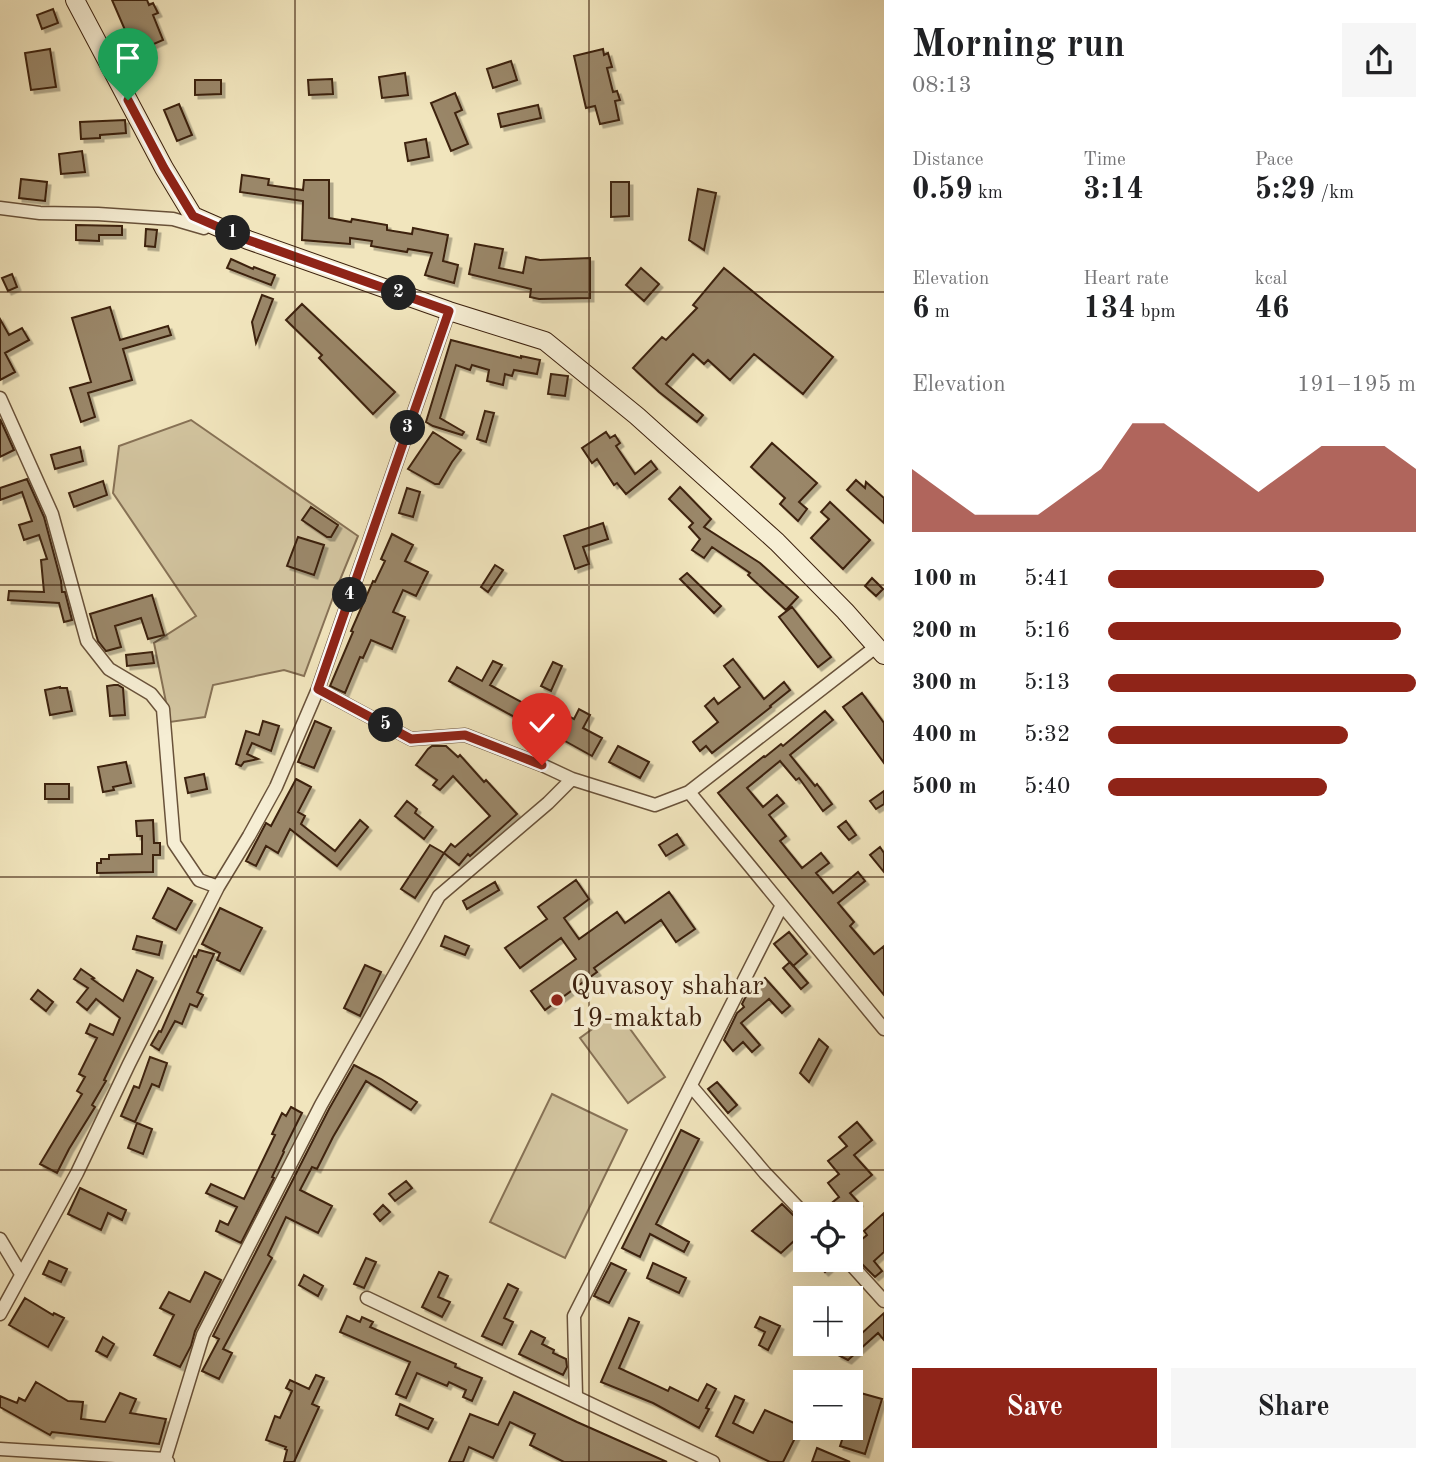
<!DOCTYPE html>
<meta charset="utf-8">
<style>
body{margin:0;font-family:"Old Standard TT",serif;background:#f6f6f6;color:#202124;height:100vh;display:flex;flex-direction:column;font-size:26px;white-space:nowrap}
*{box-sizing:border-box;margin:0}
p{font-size:23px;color:#757577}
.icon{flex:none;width:38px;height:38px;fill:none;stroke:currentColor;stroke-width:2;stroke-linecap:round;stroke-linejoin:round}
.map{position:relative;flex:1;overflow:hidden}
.drawer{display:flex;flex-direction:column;background:#fff;width:560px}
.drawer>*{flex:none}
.controls{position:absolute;left:793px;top:1202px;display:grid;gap:14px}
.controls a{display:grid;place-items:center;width:70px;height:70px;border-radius:0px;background:#fff;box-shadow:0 7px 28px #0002;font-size:35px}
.pin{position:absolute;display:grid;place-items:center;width:60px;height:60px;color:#fff;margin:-72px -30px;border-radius:50% 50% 50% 0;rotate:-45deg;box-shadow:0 0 7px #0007}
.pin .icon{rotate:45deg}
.km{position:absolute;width:35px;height:35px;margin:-18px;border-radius:50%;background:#222;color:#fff;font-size:19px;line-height:35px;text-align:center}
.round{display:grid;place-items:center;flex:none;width:74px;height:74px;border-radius:0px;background:#f6f6f6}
.headline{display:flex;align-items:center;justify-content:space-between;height:119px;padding:0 28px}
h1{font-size:38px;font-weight:600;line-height:52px}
.stats{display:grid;grid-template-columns:repeat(3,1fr);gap:10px;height:119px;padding:7px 28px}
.stats div{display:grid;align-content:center}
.stats b{font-size:30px;font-weight:600}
.stats small{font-size:19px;font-weight:400}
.stats p{font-size:19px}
.chart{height:196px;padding:14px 28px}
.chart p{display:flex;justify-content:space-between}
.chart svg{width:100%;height:126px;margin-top:7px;fill:#8f2418;opacity:.7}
.cta{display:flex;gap:14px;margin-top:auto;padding:14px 28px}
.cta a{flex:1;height:80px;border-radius:0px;background:#8f2418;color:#fff;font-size:28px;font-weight:600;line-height:80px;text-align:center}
.cta a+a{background:#f6f6f6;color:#202124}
ul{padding:0 28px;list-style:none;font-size:23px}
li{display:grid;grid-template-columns:112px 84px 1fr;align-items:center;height:52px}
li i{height:18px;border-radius:9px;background:#8f2418}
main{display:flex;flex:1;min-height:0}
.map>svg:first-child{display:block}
.green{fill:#d2c49f;stroke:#877256;stroke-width:2}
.building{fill:#9a8769;stroke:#3c210e;stroke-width:2;filter:url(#shadow)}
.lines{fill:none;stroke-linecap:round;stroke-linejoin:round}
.street-casing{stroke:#69523a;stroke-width:15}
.secondary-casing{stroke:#3c210e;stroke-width:20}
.street{stroke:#f6eed4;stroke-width:12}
.secondary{stroke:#f6eed4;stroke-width:18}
.route-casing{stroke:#fff;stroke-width:14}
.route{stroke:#8f2418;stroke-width:9}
.grid{fill:none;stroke:#3c210e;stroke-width:2;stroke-opacity:0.55}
.poi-dot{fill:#8f2418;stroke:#f6eed4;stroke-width:2.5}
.labels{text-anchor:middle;stroke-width:7;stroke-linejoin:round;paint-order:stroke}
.poi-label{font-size:28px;fill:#3c210e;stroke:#f6eed4;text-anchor:start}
</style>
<main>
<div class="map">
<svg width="884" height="1462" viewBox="0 0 884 1462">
<defs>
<filter id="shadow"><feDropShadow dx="3.5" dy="3.5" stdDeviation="0" flood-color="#0004"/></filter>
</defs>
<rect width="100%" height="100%" fill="#f1e5bd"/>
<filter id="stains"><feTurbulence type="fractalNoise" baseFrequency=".00286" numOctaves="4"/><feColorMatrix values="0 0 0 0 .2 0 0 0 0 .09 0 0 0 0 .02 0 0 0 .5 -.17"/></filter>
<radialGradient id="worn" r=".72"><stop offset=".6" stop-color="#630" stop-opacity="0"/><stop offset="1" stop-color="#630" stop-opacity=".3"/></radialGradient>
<!-- green -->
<path class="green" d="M191,420L358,536L335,592L304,676L284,670L213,685L205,717L170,722L154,643L196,616L113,493L119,446Z
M617,1011L665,1077L628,1103L580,1038Z
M552,1094L627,1130L565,1258L490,1222Z"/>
<!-- building -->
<path class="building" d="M112,0H147L149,5L153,3L158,13L153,15L163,40L149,46L153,54L138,60Z
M53,9L58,23L42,29L37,15Z
M50,49L56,87L31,90L25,53Z
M603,49L604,55L608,53L612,67L607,68L613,92L617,91L620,100L615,101L619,120L600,124L595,106L586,108L574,56Z
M511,61L517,80L493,88L487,69Z
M405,73L408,95L382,98L379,77Z
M332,79L333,94L309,95L308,80Z
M195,80H221V94L195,95Z
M455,93L462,110L455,113L468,144L451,151L431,103Z
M179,104L192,135L177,141L164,110Z
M538,105L541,118L501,127L498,114Z
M125,120L126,133L100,135V138L81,139L80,122Z
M426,139L429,157L408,161L405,143Z
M82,151L85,172L61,174L59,154Z
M242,175L269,179L268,185L303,190L304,180H329V218L351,222L352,219L387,225V230L412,234L413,228L448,235L443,261L458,265L454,283L425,275L432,253L408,249L407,252L371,246L372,241L350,238V244L302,240L303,201L240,192Z
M21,179L47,182L45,201L19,198Z
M611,182H629V216L611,217Z
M698,189L716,193L704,250L689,240Z
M76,225L122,226V235H99V241L76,240Z
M146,229L157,230L155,247L145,246Z
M475,244L503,249L499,268L523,273L526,257L540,260L590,258V298L539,299L530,297L531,289L469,274Z
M231,259L253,269L254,267L275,275L271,285L227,268Z
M641,268L659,284L644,301L626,285Z
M724,268L833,357L803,394L754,354L730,380L708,360L704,364L693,354L666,384L703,415L697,422L659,392L633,368L662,337L666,340L697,308L693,305Z
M12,274L17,287L8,291L2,278Z
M262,295L273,299L256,343L252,322Z
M302,304L395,392L373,414L319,358L322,355L286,320Z
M110,307L120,340L168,326L171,335L123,349L132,380L88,393L95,417L81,422L70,388L91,382L72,318Z
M0,319L9,335L22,328L29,340L5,353L15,372L0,380Z
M451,340L521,358V356L540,360L537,374L514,370L512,376L505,374L503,385L487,381L489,370L472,365L470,370L456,365L440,418L464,432L462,435L433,426L426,422Z
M551,374L568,376L565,396L548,394Z
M485,411L494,413L486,442L477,439Z
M0,419L14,450L0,457Z
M433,432L461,450L452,462L439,484H435L408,469Z
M606,432L610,438L615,435L620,443L616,446L635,474L651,461L657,469L626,494L617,483L614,485L597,459L592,463L582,448Z
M772,443L817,483L799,502L807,509L798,521L780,504L785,498L751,467Z
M80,447L83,461L55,469L51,455Z
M27,479L44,517L61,581L62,592H65L72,620L64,622L59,603L8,600L9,591L44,592L41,560L47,559L39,535L24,540L19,525L32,521L22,492L0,500V488Z
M856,480L865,488L866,482L884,498V523L847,490Z
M103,481L107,495L74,507L69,493Z
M680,487L711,519L704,527L760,563L798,597L786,610L748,575L750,573L712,547L704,558L692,550L700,539L689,527L693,523L669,499Z
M407,488L420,492L413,517L399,513Z
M830,502L870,540L843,569L811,538L829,519L821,512Z
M311,507L338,525L331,537H327L302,520Z
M603,523L608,539L583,547L589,564L575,569L564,536Z
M392,534L413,545L405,561L428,572L416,596L403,590L393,612L405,617L392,649L371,640L363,658L360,657L345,693L330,686L353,632L351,631L373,581L375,582L385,561L381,559Z
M298,537L324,545L314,575L287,566Z
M495,565L503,570L488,592L481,587Z
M687,573L721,606L714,613L680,579Z
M872,578L883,589L876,596L865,586Z
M152,595L164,635L148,639L141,618L115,626L121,647L106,651L98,641L90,614Z
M792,607L831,657L818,667L779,617Z
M152,652L154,663L127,666L126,655Z
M733,659L764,699L784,682L790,690L770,706L771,707L712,753L706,746L700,751L693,742L718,722L705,706L714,698L718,704L740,687L724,666Z
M493,661L502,665L490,685L562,724L567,715L574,719L579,709L590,715L583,728L602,738L592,756L520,716L518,719L449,681L457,667L482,681Z
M553,662L562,666L551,691L541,686Z
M114,685H118L123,688L125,715L110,716L107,686Z
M60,687V688H67L72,711L50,715L45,690Z
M862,693L884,723V763L843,707Z
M825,711L833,720L790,755L815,786L817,784L832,804L823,811L799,778L796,780L780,761L747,788L763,807L777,795L784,803L769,815L786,836L780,841L802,868L821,853L829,863L816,873L833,893L858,872L865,881L838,903L854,922L850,926L874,954L884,946V995L718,793L764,756L765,757L781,744L783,746Z
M263,721L279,726L271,751L252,743L247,754L258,759L244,762L241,766L236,764L246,731L259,735Z
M315,721L331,728L314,768L298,762Z
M432,746H446L458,757L460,755L484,782L486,780L517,814L470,856L468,854L459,865L444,853L451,844L455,847L490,816L453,776L440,790L433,785L437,780L416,765L428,749Z
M618,746L649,762L640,778L609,762Z
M126,762L131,783L113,787L114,790L103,792L98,767Z
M204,774L207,789L188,793L185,778Z
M296,779L311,787L298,812L305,816L301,824L335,851L360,820L368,827L337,866L290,829L278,853L266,846L256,866L246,861L266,823L271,826Z
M45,784H69V799H45Z
M884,791V804L876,809L870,801Z
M407,801L417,809L415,813L433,827L424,839L395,816Z
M153,820L154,843H160V855H153V872L97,873V863H101V859H109V855L142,854V836H137L136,821Z
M846,821L856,835L849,840L838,827Z
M677,834L684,845L666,856L659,845Z
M430,845L444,853L415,898L401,889Z
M880,847L884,853V872L870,855Z
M576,880L589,899L564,918L579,939L617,912L625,923L669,892L695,929L676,942L661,920L594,968L597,972L545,1010L531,991L576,959L561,938L520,968L505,948L547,919L538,907Z
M495,882L499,890L467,909L463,901Z
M168,888L192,901L176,930L153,918Z
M220,908L262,928L240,971L217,960L220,953L202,944Z
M789,932L807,954L793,966L774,944Z
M137,936L162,942L159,955L133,949Z
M445,936L469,946L465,955L441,946Z
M199,950L214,954L197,992L203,995L197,1007L190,1004L182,1024L175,1021L159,1050L151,1045L159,1031L161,1032L194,956L196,957Z
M790,962L808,983L801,989L783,968Z
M365,965L381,972L360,1016L344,1008Z
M81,969L94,978L92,979L123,1001L137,970L153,978L104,1080L106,1081L92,1105L95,1107L69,1149L57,1173L40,1164L82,1094L77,1091L85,1077L79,1074L97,1038L86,1033L90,1024L113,1035L120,1018L96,999L87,1010L77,1002L88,988L74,979Z
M765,978L790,1006L782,1013L769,999L741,1023L760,1045L752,1052L743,1042L733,1051L724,1040L737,1013L744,1007L742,1004L747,994Z
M38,990L53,1002L46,1011L31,999Z
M819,1039L828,1047L809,1082L800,1073Z
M150,1057L167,1063L159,1087L152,1084L135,1122L121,1116L134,1086L139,1088Z
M354,1065L381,1079L417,1102L411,1110L366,1081L333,1137L317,1169L312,1167L300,1190L332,1206L318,1233L286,1217L268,1255L272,1258L223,1349L232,1353L219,1379L202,1371L219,1339L213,1336L329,1109Z
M717,1082L737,1105L728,1113L708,1089Z
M291,1107L302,1113L283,1151L284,1152L272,1177L274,1178L241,1243L216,1231L220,1221L228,1225L237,1207L206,1193L211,1184L244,1199L275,1135L272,1134L282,1113L286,1116Z
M857,1122L872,1140L854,1155L872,1175L850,1193L859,1203L846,1214H818L839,1197L828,1183L839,1174L828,1161L847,1146L839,1137Z
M137,1123L152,1129L143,1154L128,1148Z
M681,1130L699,1139L656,1224L689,1242L684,1252L650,1234L640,1257L622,1248Z
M406,1181L412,1188L395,1201L389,1194Z
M80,1188L126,1210L122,1220L108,1213L101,1230L68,1214Z
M782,1204L799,1221L805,1225V1250L795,1240L781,1253L752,1231Z
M383,1205L390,1212L380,1221L374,1214Z
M884,1213V1252L874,1261L882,1271L875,1277L850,1252V1249L867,1235L864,1231Z
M366,1258L376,1262L364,1288L354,1284Z
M814,1260H838L825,1272Z
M49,1261L67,1269L61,1282L43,1274Z
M611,1263L626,1270L609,1303L594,1296Z
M653,1263L686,1278L679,1293L647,1278Z
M205,1272L221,1280L195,1331L191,1346L180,1367L154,1355L174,1315L160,1308L169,1292L190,1302Z
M439,1272L448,1276L438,1297L450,1302L442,1317L422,1307Z
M304,1275L323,1286L318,1296L299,1285Z
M508,1284L518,1289L504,1318L513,1322L502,1345L482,1336Z
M25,1298L53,1315L54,1313L64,1318L48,1347L9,1325Z
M884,1313V1340L878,1333L848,1360L838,1355Z
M347,1316L360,1322L362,1317L373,1322L370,1327L456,1364L455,1367L482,1378L472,1401L463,1397L466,1390L449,1382L447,1386L417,1373L406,1398L396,1394L410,1362L340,1332Z
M760,1317L780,1326L768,1350L759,1345L765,1332L755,1327Z
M629,1318L639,1322L619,1368L668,1391L670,1387L698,1401L707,1384L716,1389L706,1408L709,1409L699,1428L653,1403L601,1382Z
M531,1331L545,1338L542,1344L554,1350L553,1353L566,1359L567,1367L563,1375L519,1354Z
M103,1337L114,1344L107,1357L96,1351Z
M316,1375L324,1378L312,1404L319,1407L294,1462H284L287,1450L285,1449L286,1447L266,1440L275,1416L280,1418L292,1391L286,1388L290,1380L309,1389Z
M36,1382L68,1401L83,1402L81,1419L105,1422L120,1393L136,1399L130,1413L166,1419L159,1444L52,1432L50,1435L0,1407V1396L17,1403L19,1398L25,1401Z
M514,1392L577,1422L667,1462H564L530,1445L535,1434L510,1422L493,1458L469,1447L463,1462H449L470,1414L498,1425Z
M857,1392L882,1399L865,1454L840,1446L846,1428H850V1413Z
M735,1396L744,1400L733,1423L753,1433L765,1410L801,1426L783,1462H770L716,1436Z
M400,1404L433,1419L428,1429L396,1415Z
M817,1448L850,1462H812Z"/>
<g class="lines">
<defs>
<path id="street" d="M0,208L40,213L98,214L173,219L204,228
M0,398L52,514L87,641L109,669L151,694L163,709L174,843L199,880L218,887
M318,689L411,739L465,735L542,765L572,779L655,805L689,792L877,646
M689,792L884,1029
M691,1086L765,1173L805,1215
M0,1239L21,1274
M847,1260L884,1301
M367,1298L713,1462
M0,1314L77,1173L129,1064L218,887L249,836L276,787L318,689L449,311
M576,1396L574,1316L782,905
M0,1449L165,1459L168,1462
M165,1459L203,1335L321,1105L439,896L548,803L572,779"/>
<path id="secondary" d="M75,0L164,168L193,216L248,240L449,311L545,341L637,416L777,542L845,611L884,655"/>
</defs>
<!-- street casing -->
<use href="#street" class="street-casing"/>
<!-- secondary casing -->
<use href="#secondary" class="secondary-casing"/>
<!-- street -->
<use href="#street" class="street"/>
<!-- secondary -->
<use href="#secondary" class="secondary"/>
</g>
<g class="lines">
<defs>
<path id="route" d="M128,100L164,168L193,216L248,240L449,311L318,689L411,739L465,735L542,765"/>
</defs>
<!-- route casing -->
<use href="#route" class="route-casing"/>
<!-- route -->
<use href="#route" class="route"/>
</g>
<!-- grid -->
<path class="grid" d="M295,0V1462M589,0V1462M0,292H884M0,585H884M0,877H884M0,1170H884"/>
<!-- markers -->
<circle class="poi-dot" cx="557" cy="1000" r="7"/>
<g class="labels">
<!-- poi labels -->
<g class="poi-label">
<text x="571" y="994">Quvasoy shahar<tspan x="571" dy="32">19-maktab</tspan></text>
</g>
</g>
<rect width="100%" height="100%" filter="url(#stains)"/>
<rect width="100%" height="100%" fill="url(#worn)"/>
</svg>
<div class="controls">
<a><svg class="icon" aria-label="locate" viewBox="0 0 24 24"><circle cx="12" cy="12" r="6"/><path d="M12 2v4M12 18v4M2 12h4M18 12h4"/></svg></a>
<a>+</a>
<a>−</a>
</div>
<div class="pin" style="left:128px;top:100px;background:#1e9e55"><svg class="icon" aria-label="arrive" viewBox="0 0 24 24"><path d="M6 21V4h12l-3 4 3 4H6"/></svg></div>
<div class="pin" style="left:542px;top:765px;background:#d93025"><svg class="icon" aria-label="check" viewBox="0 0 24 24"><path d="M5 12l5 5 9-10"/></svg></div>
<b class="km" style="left:233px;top:233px">1</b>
<b class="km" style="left:399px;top:293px">2</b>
<b class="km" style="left:408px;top:428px">3</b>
<b class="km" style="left:350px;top:595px">4</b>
<b class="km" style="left:386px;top:725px">5</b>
</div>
<section class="drawer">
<div class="headline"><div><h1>Morning run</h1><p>08:13</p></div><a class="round"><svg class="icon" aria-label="share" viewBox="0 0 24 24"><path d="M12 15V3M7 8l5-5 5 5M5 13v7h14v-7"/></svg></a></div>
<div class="stats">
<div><p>Distance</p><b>0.59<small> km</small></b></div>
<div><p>Time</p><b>3:14</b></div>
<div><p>Pace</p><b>5:29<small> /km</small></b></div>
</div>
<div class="stats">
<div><p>Elevation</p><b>6<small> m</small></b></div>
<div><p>Heart rate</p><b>134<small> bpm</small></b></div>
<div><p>kcal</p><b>46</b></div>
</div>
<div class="chart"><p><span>Elevation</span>191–195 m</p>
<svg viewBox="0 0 160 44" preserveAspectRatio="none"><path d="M0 44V22L10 30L20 38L30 38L40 38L50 30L60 22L70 6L80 6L90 14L100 22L110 30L120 22L130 14L140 14L150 14L160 22V44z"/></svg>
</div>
<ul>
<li><b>100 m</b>5:41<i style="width:70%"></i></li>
<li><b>200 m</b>5:16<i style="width:95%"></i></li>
<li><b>300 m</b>5:13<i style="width:100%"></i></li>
<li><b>400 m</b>5:32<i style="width:78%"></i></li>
<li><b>500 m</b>5:40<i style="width:71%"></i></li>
</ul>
<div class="cta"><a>Save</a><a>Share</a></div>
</section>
</main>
